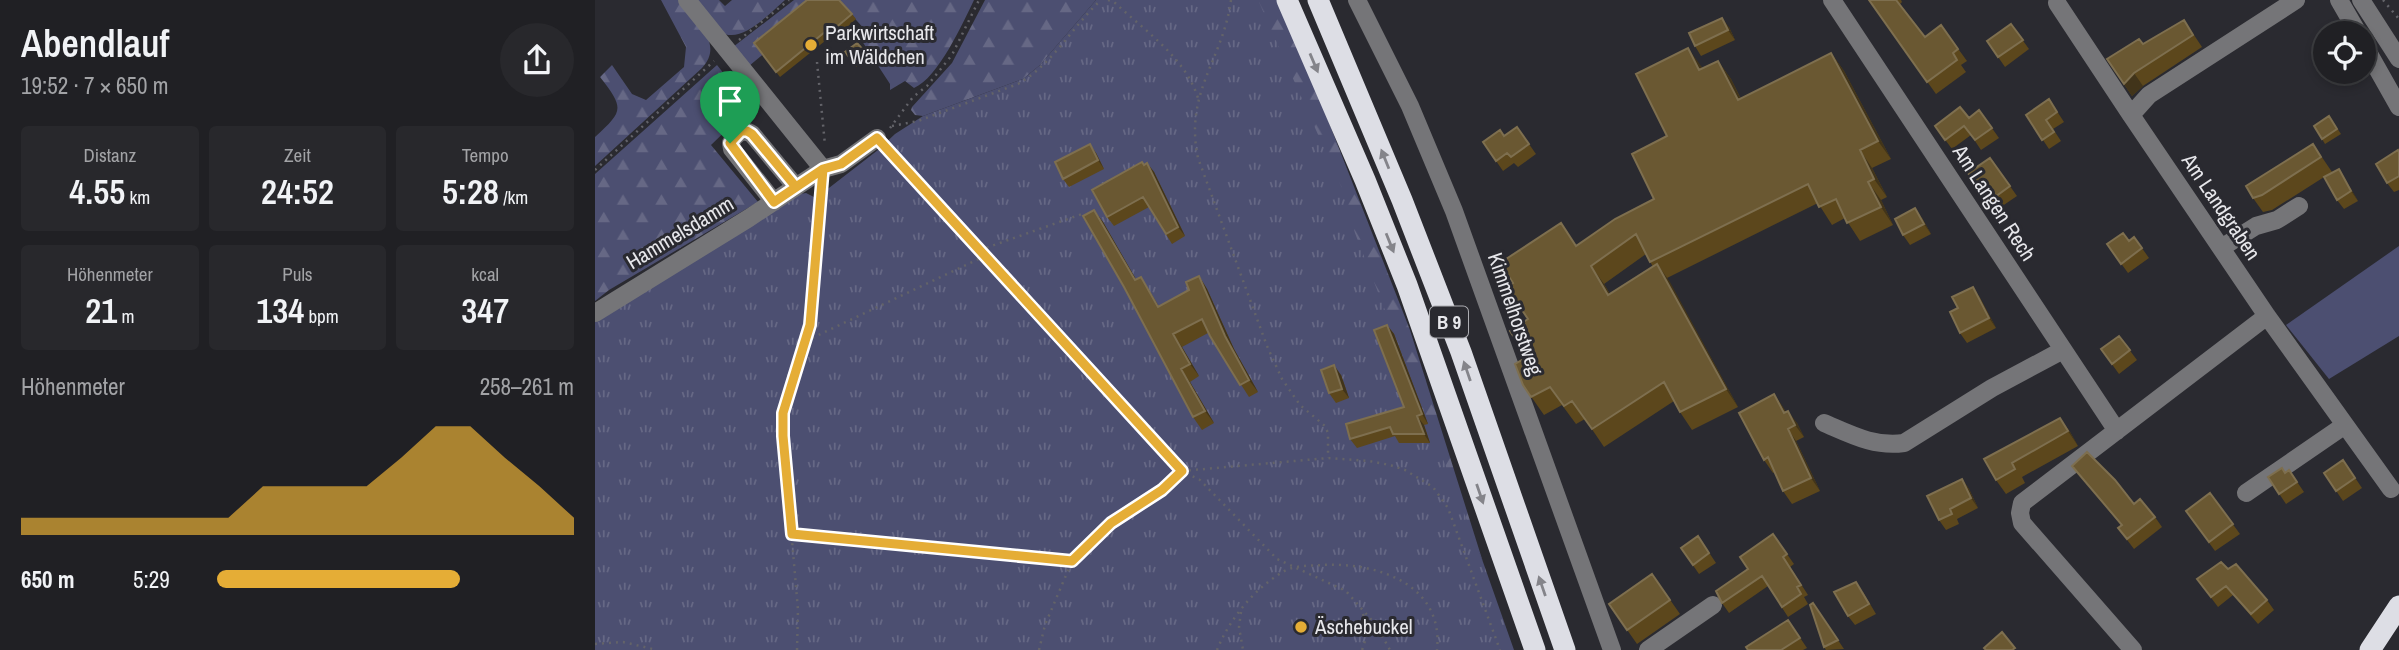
<!DOCTYPE html>
<html lang="de">
<meta charset="utf-8">
<style>
body{margin:0;font-family:"Archivo Narrow",sans-serif;background:#28282c;color:#f1f3f6;height:100vh;display:flex;flex-direction:column;font-size:26px;white-space:nowrap}
*{box-sizing:border-box;margin:0}
p{font-size:23px;color:#a2a3a6}
.icon{flex:none;width:38px;height:38px;fill:none;stroke:currentColor;stroke-width:2;stroke-linecap:round;stroke-linejoin:round}
.map{position:relative;flex:1;overflow:hidden}
.sheet{display:flex;flex-direction:column;background:#202024;width:595px}
.sheet>*{flex:none}
.tools{position:absolute;left:1718px;top:21px;display:grid;gap:14px}
.tools a{display:grid;place-items:center;width:63px;height:63px;border-radius:50%;background:#202024;box-shadow:0 4px 10px #0003,0 0 0 2px #3d3e41;font-size:35px}
.pin{position:absolute;display:grid;place-items:center;width:60px;height:60px;color:#fff;margin:-72px -30px;border-radius:50% 50% 50% 0;rotate:-45deg;box-shadow:0 0 7px #0007}
.pin .icon{rotate:45deg}
.round{display:grid;place-items:center;flex:none;width:74px;height:74px;border-radius:37px;background:#28282c}
.summary{display:flex;align-items:center;justify-content:space-between;height:119px;padding:0 21px}
h1{font-size:38px;font-weight:600;line-height:52px}
.figures{display:grid;grid-template-columns:repeat(3,1fr);gap:10px;height:119px;padding:7px 21px}
.figures div{display:grid;align-content:center;border-radius:7px;background:#28282c;text-align:center}
.figures b{font-size:35px;font-weight:600}
.figures small{font-size:19px;font-weight:400}
.figures p{font-size:19px}
.chart{height:196px;padding:14px 21px}
.chart p{display:flex;justify-content:space-between}
.chart svg{width:100%;height:126px;margin-top:7px;fill:#e5ad36;opacity:.7}
ul{padding:0 21px;list-style:none;font-size:23px}
li{display:grid;grid-template-columns:112px 84px 1fr;align-items:center;height:52px}
li i{height:18px;border-radius:9px;background:#e5ad36}
main{display:flex;flex:1;min-height:0}
.map>svg:first-child{display:block}
.forest{fill:url(#forest-firs)}
.park{fill:url(#park-tufts)}
.garden{fill:#4c4f71}
.lines{fill:none;stroke-linecap:round;stroke-linejoin:round}
.path{stroke:#636369;stroke-width:2.5;stroke-dasharray:2 5;stroke-linecap:butt}
.minor{stroke:#757578;stroke-width:18}
.highway{stroke:#dddee5;stroke-width:21}
.wall{fill:#5c471c;fill-rule:evenodd}
.shaded-wall{fill:#41341a}
.building{fill:#6a5832;stroke:#7e6f4f;stroke-width:2}
.oneway{fill:#84848a}
.route-casing{stroke:#fff;stroke-width:14}
.route{stroke:#e5ad36;stroke-width:9}
.poi-dot{fill:#e5ad36;stroke:#2a2a30;stroke-width:2.5}
.labels{text-anchor:middle;stroke-width:6;stroke-linejoin:round;paint-order:stroke}
.shield{fill:#2a2a30;stroke:#aeaeb3;stroke-width:2}
.shield-label{font-size:19px;font-weight:bold;fill:#e7e7eb}
.poi-label{font-size:21px;fill:#e7e7eb;stroke:#2a2a30;text-anchor:start}
.street-label{font-size:21px;fill:#e7e7eb;stroke:#2a2a30}
</style>
<main>
<section class="sheet">
<div class="summary"><div><h1>Abendlauf</h1><p>19:52 · 7 × 650 m</p></div><a class="round"><svg class="icon" aria-label="share" viewBox="0 0 24 24"><path d="M12 15V3M7 8l5-5 5 5M5 13v7h14v-7"/></svg></a></div>
<div class="figures">
<div><p>Distanz</p><b>4.55<small> km</small></b></div>
<div><p>Zeit</p><b>24:52</b></div>
<div><p>Tempo</p><b>5:28<small> /km</small></b></div>
</div>
<div class="figures">
<div><p>Höhenmeter</p><b>21<small> m</small></b></div>
<div><p>Puls</p><b>134<small> bpm</small></b></div>
<div><p>kcal</p><b>347</b></div>
</div>
<div class="chart"><p><span>Höhenmeter</span>258–261 m</p>
<svg viewBox="0 0 160 44" preserveAspectRatio="none"><path d="M0 44V38L10 38L20 38L30 38L40 38L50 38L60 38L70 27L80 27L90 27L100 27L110 17L120 6L130 6L140 17L150 27L160 38V44z"/></svg>
</div>
<ul>
<li><b>650 m</b>5:29<i style="width:68%"></i></li>
</ul>
</section>
<div class="map">
<svg width="1804" height="650" viewBox="0 0 1804 650">
<defs>
<pattern id="forest-firs" width="22" height="20" patternUnits="userSpaceOnUse" patternTransform="scale(1.75)"><rect width="22" height="20" fill="#4c4f71"/><path d="M5 1l3.5 6h-7zM16 11l3.5 6h-7z" fill="#666885"/></pattern>
<pattern id="park-tufts" width="24" height="20" patternUnits="userSpaceOnUse" patternTransform="scale(1.75)"><rect width="24" height="20" fill="#4c4f71"/><path d="M3 7l-1-3M5 7V3M7 7l1-3M15 17l-1-3M17 17v-4M19 17l1-3" fill="none" stroke="#666885"/></pattern>
</defs>
<rect width="100%" height="100%" fill="#2a2a30"/>
<!-- forest -->
<path class="forest" d="M66,0H84C100,20 130,43 107,68L0,166V137C28,111 30,109 5,77L17,65L37,94L51,100L89,67L91,47Z
M101,0H124L130,6L137,0H190C176,12 144,47 125,31C116,23 109,10 101,0Z
M199,0H233L154,66L138,47Z
M243,0H379C368,23 343,78 319,88L310,81L295,90V84L265,38L272,32Z
M390,0H501L445,65L428,79L328,116L320,115L316,110L317,107L357,63Z
M639,0H682L722,92L815,330L888,562Z
M122,65L148,98V114L116,145L163,202L14,290L0,301V174Z"/>
<!-- park -->
<path class="park" d="M501,0H663L746,186L760,233L888,562L919,650H0V318L205,194L211,193L221,198L283,150L300,134L328,116L428,79L445,65Z"/>
<!-- garden -->
<path class="garden" d="M1804,246V336L1734,379L1691,325Z"/>
<g class="lines">
<!-- path -->
<path class="path" d="M513,0L519,2C550,31 590,57 603,98
M636,0C628,60 589,92 603,158L672,346L687,379L705,405L730,426L733,433V458
M1788,0L1804,19
M144,40L194,0
M222,62L230,145
M152,117V103
M297,126L323,121L423,84C458,64 477,27 506,0
M295,128L318,97L332,86L357,55L384,0
M293,149L578,463L587,471L605,480L682,559L751,591L781,625L795,650
M0,170L119,61
M385,250L487,214
M211,341L390,256
M198,534L477,561
M646,612L644,627L648,650
M0,644L28,642L62,650
M202,650L203,610L188,436V413L215,325L226,189
M444,650L450,625L477,561L516,523L567,490L587,471L733,458L774,461L795,465L810,470L838,487L853,508L905,650
M622,650C634,620 658,590 686,573C698,565 713,566 727,565C782,562 849,584 842,650
M767,650C773,636 771,625 767,610"/>
<!-- minor -->
<path class="minor" d="M92,0L228,169
M762,0L815,106L859,211L1017,650
M1237,0L1522,431
M1701,0L1554,95L1536,115L1672,316L1796,489
M1744,0L1763,33
M1766,0L1804,59
M1462,3L1536,115
M1769,45L1804,107
M179,202L137,149L136,143C140,134 148,128 157,134L201,187
M1626,248L1661,226L1682,220L1704,206
M0,313L154,218L228,169L246,164L282,138
M1229,423C1257,435 1279,447 1309,443L1397,388L1468,350
M1651,493L1750,425
M1053,650L1118,605
M1538,650L1427,523L1425,513L1427,503L1672,316"/>
<!-- highway -->
<path class="highway" d="M692,0L770,180L812,285L940,650
M723,0L807,200L866,352L970,650
M1775,650L1804,606"/>
</g>
<!-- wall -->
<path class="wall" d="M1274,0H1306L1307,2L1305,4L1330,37L1346,25L1372,61L1366,65L1371,72L1341,94Z
M257,14L261,19L242,36L240,33L185,77L159,43Z
M1589,20L1607,47L1548,86L1537,96L1512,59L1548,44Z
M1416,24L1434,49L1410,67L1392,41Z
M1134,27L1140,40L1106,56L1100,46Z
M250,52H270L274,57L261,67Z
M1236,53L1249,71L1296,159L1277,168L1292,197L1286,200L1298,225L1265,241L1250,218L1237,225L1223,203L1072,278L1143,407L1097,430L1085,412L1079,401L1009,447L990,419L981,424L967,405L949,415L928,385L932,357L933,319L982,246L1059,199L1072,136L1106,66L1107,69L1123,61L1136,79L1146,99ZM1051,254L1058,267L1015,294L1009,284Z
M1454,99L1469,122L1458,129L1466,141L1454,149L1431,115Z
M1384,110L1404,138L1386,150L1376,135L1357,149L1340,126L1374,118Z
M1734,116L1746,134L1730,144L1719,126Z
M922,127L941,154L923,167L919,163L908,171L888,142L909,136Z
M1718,144L1737,172L1677,210L1668,212L1658,198Z
M1804,152V190L1799,192L1792,183Z
M501,153L509,169L474,187L468,179Z
M1395,158L1422,196L1400,211L1373,173Z
M552,163L559,172L590,236L577,244L554,207L519,226L512,217L549,164Z
M1744,169L1763,201L1749,209L1742,200Z
M499,210L508,222L541,280L546,277L564,307L594,290L604,276L612,289L639,349L663,392L654,397L613,333L587,347L604,376L595,382L619,423L607,430L598,417Z
M1327,218L1336,234L1315,245L1308,235Z
M1539,237L1554,258L1533,273L1512,244L1534,241Z
M1384,296L1401,328L1372,343L1365,333Z
M792,325L799,334L833,424L829,425L835,443H804L800,436L762,448L755,439L809,407Z
M1524,336L1542,360L1524,374L1506,349Z
M746,375L754,398L741,403L734,393Z
M1179,394L1191,412L1202,423L1209,437L1201,441L1225,491L1197,504L1188,491L1180,472L1178,473L1169,460Z
M1465,418L1475,432L1483,446L1427,477L1430,483L1411,494L1401,480L1389,459Z
M1748,460L1767,488L1748,501L1729,473Z
M1477,466L1560,517L1567,527L1539,549L1523,528L1526,525L1484,475Z
M1694,470L1709,492L1691,504L1673,477L1690,473Z
M1367,479L1374,489L1383,508L1362,519L1364,524L1351,530L1344,520Z
M1615,493L1645,534L1620,551L1591,511Z
M1178,534L1199,564L1195,567L1213,595L1209,597L1213,604L1193,617L1173,586L1134,613L1127,603Z
M1103,536L1121,563L1104,574L1086,548Z
M1633,569L1672,600L1679,610L1663,624L1638,595L1623,607L1602,579Z
M1057,574L1085,614L1042,644L1014,604Z
M1268,592L1281,614L1260,625L1253,616Z
M1218,603L1249,649L1231,650L1229,647Z
M1193,620L1212,648L1208,650H1153Z"/>
<!-- shaded-wall -->
<path class="shaded-wall" d="M1127,18L1134,27L1140,40L1133,30Z
M1093,48L1106,66L1116,88L1104,70Z
M1236,53L1249,71L1296,159L1283,141Z
M1123,61L1136,79L1155,118L1143,100Z
M1539,73L1548,86L1537,96L1529,84Z
M495,144L501,153L509,169L503,160Z
M1265,150L1277,168L1292,197L1279,179Z
M552,163L559,172L590,236L583,227Z
M1744,169L1750,179L1763,201L1756,191Z
M1273,182L1286,200L1298,225L1286,207Z
M1320,208L1327,218L1336,234L1329,224Z
M499,210L508,222L549,293L540,280Z
M1062,264L1075,282L1143,407L1131,389Z
M996,266L1009,284L1026,313L1013,295Z
M604,276L612,289L639,349L663,392L654,380L630,336Z
M546,277L554,290L572,320L563,307Z
M1378,287L1384,296L1401,328L1394,318Z
M792,325L799,334L833,424L827,414Z
M578,334L587,347L604,376L595,364Z
M739,365L746,375L754,398L747,389Z
M586,369L595,382L619,423L610,411Z
M1179,394L1188,407L1198,426L1189,413Z
M1193,411L1202,423L1209,437L1200,425Z
M822,416L829,425L835,443L829,434Z
M1465,418L1475,432L1483,446L1473,431Z
M1193,429L1201,441L1225,491L1216,478Z
M1367,479L1374,489L1383,508L1376,498Z"/>
<!-- building -->
<path class="building" d="M212,0H244L257,14L238,30L236,27L181,72L159,43Z
M1274,0H1301L1330,37L1346,25L1363,49L1358,53L1362,60L1332,82Z
M1127,18L1133,30L1100,46L1094,33Z
M1589,20L1598,35L1539,73L1529,84L1512,59L1544,39L1548,44Z
M1416,24L1428,40L1403,57L1392,41Z
M262,43L270,52L258,62L250,52Z
M1093,48L1104,70L1123,61L1143,100L1236,53L1283,141L1265,150L1279,179L1273,182L1286,207L1252,223L1241,199L1224,207L1213,184L1055,262L1041,234L996,266L1013,295L1062,264L1131,389L1085,412L1069,382L997,429L977,401L969,406L955,387L936,397L928,385L920,364L932,357L915,331L933,319L912,288L918,283L905,263L966,223L981,246L1020,219L1059,199L1037,154L1072,136L1041,74Z
M1454,99L1462,112L1451,120L1459,132L1447,140L1431,115Z
M1365,107L1374,118L1384,110L1397,128L1380,140L1369,126L1350,140L1340,126Z
M1734,116L1742,129L1727,139L1719,126Z
M922,127L934,144L916,157L912,153L901,161L888,142L905,130L909,136Z
M495,144L503,160L468,179L460,162Z
M1718,144L1726,157L1667,195L1658,198L1651,186Z
M1803,150L1804,152V176L1792,183L1781,164Z
M1395,158L1415,186L1393,202L1373,173Z
M547,162L549,165L552,163L583,227L571,234L548,197L512,217L497,190Z
M1744,169L1756,191L1742,200L1729,177Z
M1320,208L1329,224L1308,235L1300,219Z
M499,210L540,280L546,277L563,307L594,290L591,282L604,276L630,336L654,380L645,385L615,336L607,319L578,334L595,364L586,369L610,411L598,417L529,287L488,216Z
M1528,233L1534,241L1539,237L1547,248L1526,264L1512,244Z
M1378,287L1394,318L1365,333L1355,312L1363,308L1357,297Z
M792,325L827,414L822,416L829,434H798L795,427L755,439L751,424L809,407L779,330Z
M1524,336L1535,350L1517,364L1506,349Z
M739,365L747,389L734,393L726,370Z
M1179,394L1189,413L1193,411L1200,425L1193,429L1216,478L1188,491L1173,457L1169,460L1144,413Z
M1465,418L1473,431L1417,463L1420,469L1401,480L1389,459Z
M1492,452L1520,480L1539,504L1545,499L1560,517L1532,539L1523,528L1527,525L1477,466Z
M1748,460L1760,478L1741,491L1729,473Z
M1687,468L1690,473L1694,470L1702,482L1684,494L1673,477Z
M1367,479L1376,498L1355,509L1357,514L1344,520L1332,496Z
M1615,493L1638,524L1614,542L1591,511Z
M1178,534L1192,554L1188,557L1206,585L1202,587L1206,594L1187,607L1167,576L1127,603L1121,591L1153,569L1145,557Z
M1103,536L1114,553L1098,565L1086,548Z
M1626,562L1633,569L1641,564L1672,600L1656,614L1631,586L1616,597L1602,579Z
M1057,574L1075,600L1032,630L1014,604Z
M1261,582L1274,604L1253,616L1239,592Z
M1218,603L1243,640L1229,647L1215,605Z
M1193,620L1205,638L1186,650H1153L1151,647Z
M1407,632L1420,648L1417,650H1391L1389,648Z"/>
<!-- one-way arrows -->
<defs><path id="oneway-solid" d="M-6-.8H1V-3.2L6.5 0L1 3.2V.8H-6Z" transform="scale(1.75)"/></defs>
<g class="oneway">
<use href="#oneway-solid" transform="translate(719 63) rotate(67)"/>
<use href="#oneway-solid" transform="translate(790 159) rotate(-112)"/>
<use href="#oneway-solid" transform="translate(795 243) rotate(68)"/>
<use href="#oneway-solid" transform="translate(872 371) rotate(-109)"/>
<use href="#oneway-solid" transform="translate(885 494) rotate(71)"/>
<use href="#oneway-solid" transform="translate(947 586) rotate(-109)"/>
</g>
<g class="lines">
<defs>
<path id="route" d="M135,143L146,131H152L157,134L201,187L228,169L215,325L188,413V436L197,534L477,561L516,523L567,490L587,471L282,138L246,164L228,169L179,202L135,143"/>
</defs>
<!-- route casing -->
<use href="#route" class="route-casing"/>
<!-- route -->
<use href="#route" class="route"/>
</g>
<!-- markers -->
<g class="poi-dot">
<circle cx="216" cy="45" r="7"/>
<circle cx="706" cy="627" r="7"/>
</g>
<g class="labels">
<!-- shield labels -->
<rect class="shield" x="835" y="306.5" width="38" height="31" rx="5"/>
<g class="shield-label">
<text x="854" y="329">B 9</text>
</g>
<!-- poi labels -->
<g class="poi-label">
<text x="230" y="40">Parkwirtschaft<tspan x="230" dy="24">im Wäldchen</tspan></text>
<text x="720" y="634">Äschebuckel</text>
</g>
<!-- street labels -->
<g class="street-label">
<text transform="translate(1399 203) rotate(57)" y="7">Am Langen Rech</text>
<text transform="translate(1626 207) rotate(56)" y="7">Am Landgraben</text>
<text transform="translate(85 233) rotate(-31)" y="7">Hammelsdamm</text>
<text transform="translate(920 314) rotate(71)" y="7">Kimmelhorstweg</text>
</g>
</g>
</svg>
<div class="tools">
<a><svg class="icon" aria-label="locate" viewBox="0 0 24 24"><circle cx="12" cy="12" r="6"/><path d="M12 2v4M12 18v4M2 12h4M18 12h4"/></svg></a>
</div>
<div class="pin" style="left:135px;top:143px;background:#1e9e55"><svg class="icon" aria-label="arrive" viewBox="0 0 24 24"><path d="M6 21V4h12l-3 4 3 4H6"/></svg></div>
</div>
</main>
